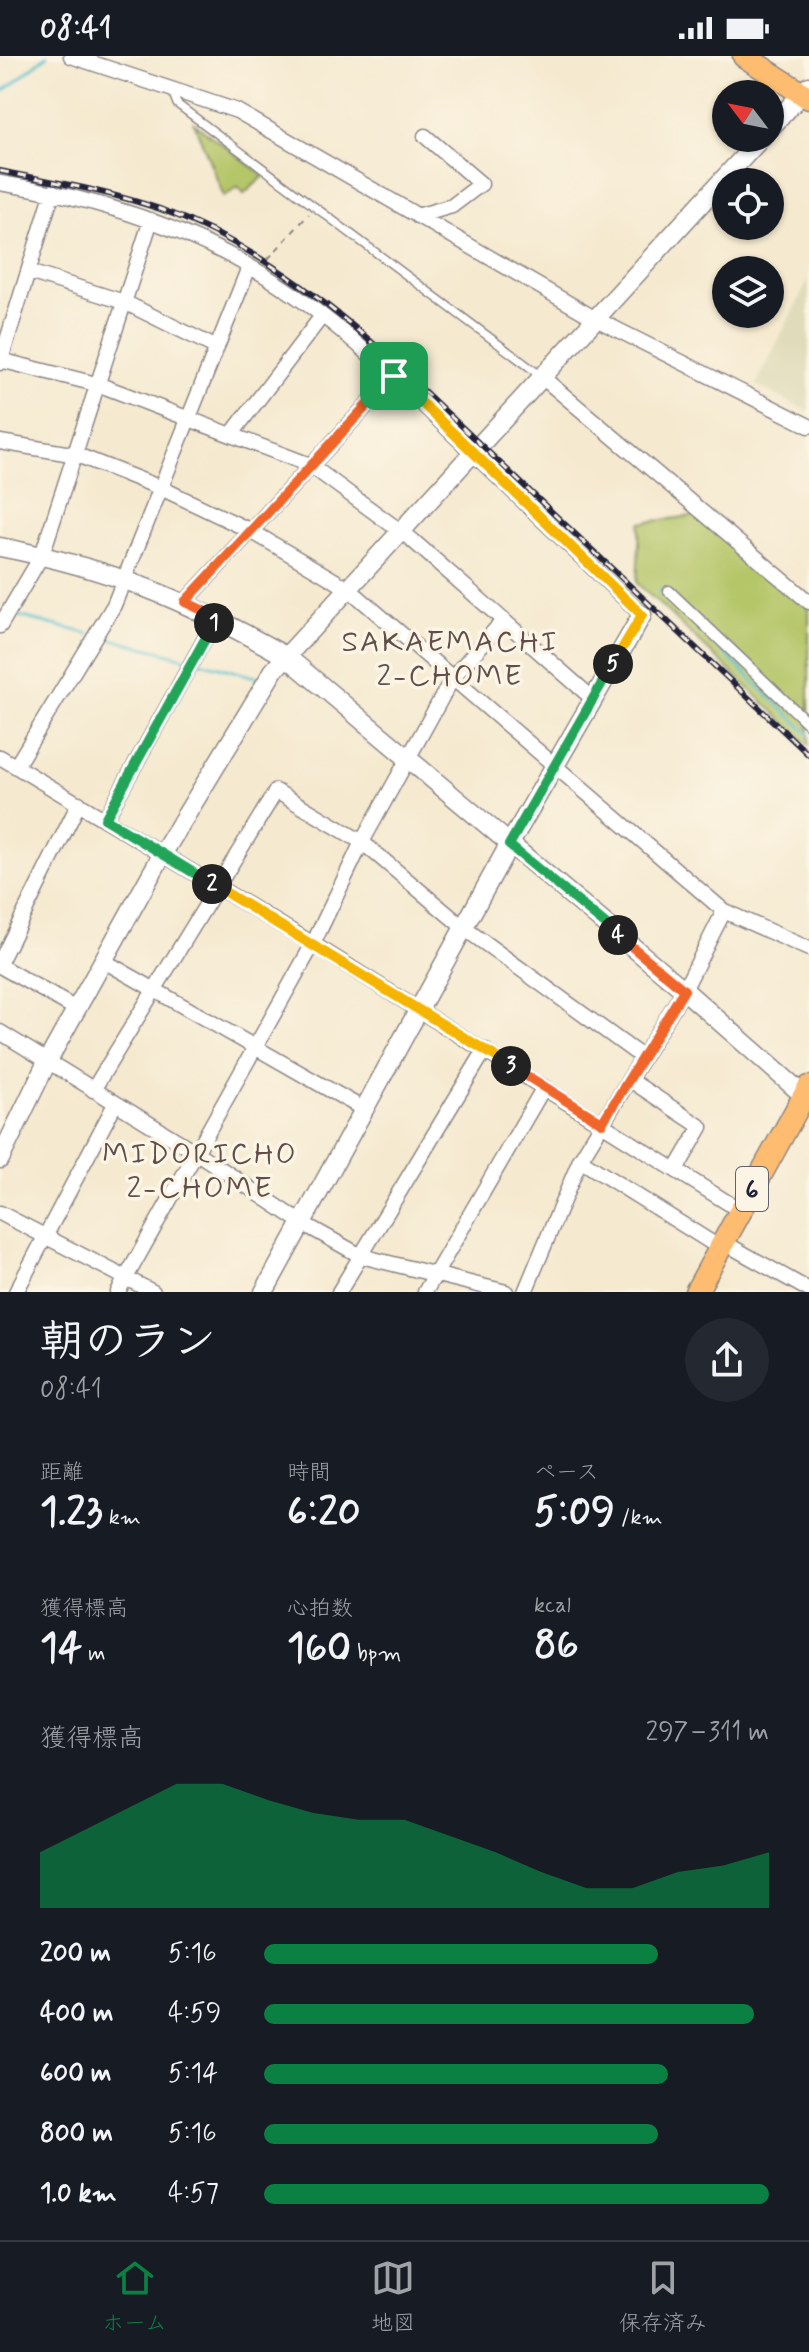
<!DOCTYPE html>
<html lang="ja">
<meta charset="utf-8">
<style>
body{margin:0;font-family:Mynerve,"Klee One",sans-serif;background:#242831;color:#f1f3f6;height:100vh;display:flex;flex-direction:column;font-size:30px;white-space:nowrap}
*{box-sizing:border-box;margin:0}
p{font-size:26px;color:#9ea1a6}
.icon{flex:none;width:44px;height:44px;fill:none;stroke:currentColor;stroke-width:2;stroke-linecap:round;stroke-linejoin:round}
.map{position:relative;height:1236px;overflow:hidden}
.sheet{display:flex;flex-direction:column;background:#171b24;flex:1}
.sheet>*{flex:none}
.needle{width:52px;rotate:302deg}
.controls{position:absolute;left:712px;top:24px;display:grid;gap:16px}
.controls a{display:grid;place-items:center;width:72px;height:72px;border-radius:50%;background:#171b24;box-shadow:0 2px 6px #0004;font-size:40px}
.pin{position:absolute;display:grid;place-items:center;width:68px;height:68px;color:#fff;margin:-34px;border-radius:16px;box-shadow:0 4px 12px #0006}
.km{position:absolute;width:40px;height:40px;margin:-20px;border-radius:50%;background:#222;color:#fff;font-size:22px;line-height:40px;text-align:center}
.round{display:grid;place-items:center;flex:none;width:84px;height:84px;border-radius:42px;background:#242831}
.summary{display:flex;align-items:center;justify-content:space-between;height:136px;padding:0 40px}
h1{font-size:44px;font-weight:800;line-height:60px}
.stats{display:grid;grid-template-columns:repeat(3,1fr);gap:12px;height:136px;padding:8px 40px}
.stats div{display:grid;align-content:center}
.stats b{font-size:40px;font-weight:800}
.stats small{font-size:22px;font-weight:400}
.stats p{font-size:22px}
.chart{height:224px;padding:16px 40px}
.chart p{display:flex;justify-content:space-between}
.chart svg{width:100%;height:144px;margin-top:8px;fill:#0b8043;opacity:.7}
ul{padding:0 40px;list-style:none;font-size:26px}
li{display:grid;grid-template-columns:128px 96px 1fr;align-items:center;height:60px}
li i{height:20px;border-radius:10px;background:#0b8043}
.status{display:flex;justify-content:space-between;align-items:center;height:56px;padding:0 40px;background:#171b24;direction:ltr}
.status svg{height:22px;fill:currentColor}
.tabs{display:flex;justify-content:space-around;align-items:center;height:112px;border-top:2px solid #363941;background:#171b24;font-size:22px;color:#9ea1a6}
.tabs a{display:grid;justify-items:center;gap:4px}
.tabs .selected{color:#0b8043}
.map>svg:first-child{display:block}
.built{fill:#e0dcbb}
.green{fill:#b5c669;stroke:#6c7452;stroke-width:2}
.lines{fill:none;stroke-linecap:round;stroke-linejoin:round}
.stream{stroke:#53becf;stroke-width:3}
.service-casing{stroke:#8c8685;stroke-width:10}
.pedestrian-casing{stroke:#8c8685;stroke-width:13}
.minor-casing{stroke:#8c8685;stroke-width:17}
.tertiary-casing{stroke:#8c8685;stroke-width:21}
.primary-casing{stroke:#8c8685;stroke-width:25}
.path{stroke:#8c8685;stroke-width:2;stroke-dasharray:6 6;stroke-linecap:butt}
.service{stroke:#fff;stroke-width:7}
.pedestrian{stroke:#fff;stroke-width:10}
.minor{stroke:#fff;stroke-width:14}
.tertiary{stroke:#fff;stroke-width:18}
.primary{stroke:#fdbc70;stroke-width:22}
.rail-casing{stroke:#22223b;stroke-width:6}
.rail{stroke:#fcf5e5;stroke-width:3;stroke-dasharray:9;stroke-linecap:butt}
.split-1-casing{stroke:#fff;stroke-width:16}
.split-2-casing{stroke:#fff;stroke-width:16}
.split-3-casing{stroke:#fff;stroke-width:16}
.split-4-casing{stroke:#fff;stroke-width:16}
.split-5-casing{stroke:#fff;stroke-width:16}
.split-6-casing{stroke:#fff;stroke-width:16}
.split-1{stroke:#f0652b;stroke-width:10}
.split-2{stroke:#22a559;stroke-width:10}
.split-3{stroke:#f5b400;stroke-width:10}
.split-4{stroke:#f0652b;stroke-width:10}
.split-5{stroke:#22a559;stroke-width:10}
.split-6{stroke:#f5b400;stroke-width:10}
.labels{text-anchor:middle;stroke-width:7;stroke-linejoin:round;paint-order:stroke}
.shield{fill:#fcf5e5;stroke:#63616e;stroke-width:2}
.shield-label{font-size:26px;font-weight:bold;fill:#22223b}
.neighbourhood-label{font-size:30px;letter-spacing:2px;fill:#614e4a;stroke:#fcf5e5}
</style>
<div class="status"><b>08:41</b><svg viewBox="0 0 49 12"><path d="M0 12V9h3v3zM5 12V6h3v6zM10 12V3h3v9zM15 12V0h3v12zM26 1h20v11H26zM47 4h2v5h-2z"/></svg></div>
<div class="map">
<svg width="809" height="1236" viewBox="0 0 809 1236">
<rect width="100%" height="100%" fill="#fcf5e5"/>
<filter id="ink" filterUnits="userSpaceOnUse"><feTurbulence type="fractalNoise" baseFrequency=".0125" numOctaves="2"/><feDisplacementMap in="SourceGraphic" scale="16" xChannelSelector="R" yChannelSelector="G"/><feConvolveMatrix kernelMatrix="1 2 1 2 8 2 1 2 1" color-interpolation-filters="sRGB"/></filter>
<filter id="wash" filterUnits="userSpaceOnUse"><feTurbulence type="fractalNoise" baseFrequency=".006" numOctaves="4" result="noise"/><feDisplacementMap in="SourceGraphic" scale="32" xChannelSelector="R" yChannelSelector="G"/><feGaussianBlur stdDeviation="1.8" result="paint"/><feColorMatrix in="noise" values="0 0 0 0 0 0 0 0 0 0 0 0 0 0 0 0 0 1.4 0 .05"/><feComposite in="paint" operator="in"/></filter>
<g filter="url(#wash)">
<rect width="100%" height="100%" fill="#f5e9cf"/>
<!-- built -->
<path class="built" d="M809,223V356L756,329Z"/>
<!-- green -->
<path class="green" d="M194,67L264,120L244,138L238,131L224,141Z
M700,459L809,552V689L637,527L640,467Z"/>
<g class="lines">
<!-- stream -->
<path class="stream" d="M0,38L47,0
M658,534L809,678
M11,561L15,559L89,578
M100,580L189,603
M197,605L259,622"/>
</g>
</g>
<g filter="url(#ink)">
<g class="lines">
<defs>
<path id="service" d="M172,35L177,48L540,319"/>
<path id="pedestrian" d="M669,535L809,668"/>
<path id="minor" d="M71,0L237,55L594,262L809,370
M0,127C97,142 195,173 278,228C343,270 398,324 453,378C516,438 579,499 642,559
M417,160L452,150L481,128L425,80
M29,216L124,246L217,292
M0,304L100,329L310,409L411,483L593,643
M0,307L53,135
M542,321L809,546
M231,379L322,260
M0,386L77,399L161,432L251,475L349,533L724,855L809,893
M185,546L394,320
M0,570L42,499L151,164
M0,701L313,888L741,1155
M16,710L114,549L249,211
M105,763L217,561
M104,905L365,1054
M0,906L79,747
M0,910L78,954
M0,976L194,1095L304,1168L361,1200L506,1236
M630,1024L701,1071L676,1114
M93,1034L276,735L362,786L464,872L642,1001
M580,1104L720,1192
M0,1157L153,1236
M723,1186L809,1234
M16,1236L115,1048
M118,1236L313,888L362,786L453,621L503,565
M339,1236L485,994
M425,1236L544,1031
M525,1236L580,1104L684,934L724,855"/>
<path id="tertiary" d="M770,72L809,30
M0,491C114,513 186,544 287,601L684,934L809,1044
M0,1103L47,1006L163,797L274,614L761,82
M264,1236L509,789L642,559"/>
<path id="primary" d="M744,0L809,42
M696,1236L809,1031"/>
</defs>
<!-- service casing -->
<use href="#service" class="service-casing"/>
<!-- pedestrian casing -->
<use href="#pedestrian" class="pedestrian-casing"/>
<!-- minor casing -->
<use href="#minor" class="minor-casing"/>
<!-- tertiary casing -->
<use href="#tertiary" class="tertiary-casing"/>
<!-- primary casing -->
<use href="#primary" class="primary-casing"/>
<!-- path -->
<path class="path" d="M268,203L309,158"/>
<!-- service -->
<use href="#service" class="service"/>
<!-- pedestrian -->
<use href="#pedestrian" class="pedestrian"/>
<!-- minor -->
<use href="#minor" class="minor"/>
<!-- tertiary -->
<use href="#tertiary" class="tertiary"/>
<!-- primary -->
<use href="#primary" class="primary"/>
<defs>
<path id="rail" d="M0,115C54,126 108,135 160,153C240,182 311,233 375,289L809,699"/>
</defs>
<!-- rail casing -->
<use href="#rail" class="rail-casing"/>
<!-- rail -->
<use href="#rail" class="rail"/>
</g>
</g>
<g class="lines" filter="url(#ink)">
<defs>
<path id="split-1" d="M214,567L217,561L185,546L394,320"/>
<path id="split-2" d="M212,828L105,763L214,567"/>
<path id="split-3" d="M212,828L511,1010"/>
<path id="split-4" d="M511,1010L602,1067L684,934L618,879"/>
<path id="split-5" d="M613,608L509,789L618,879"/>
<path id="split-6" d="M394,320L642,559L613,608"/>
</defs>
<!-- split-1 casing -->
<use href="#split-1" class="split-1-casing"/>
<!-- split-2 casing -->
<use href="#split-2" class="split-2-casing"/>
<!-- split-3 casing -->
<use href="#split-3" class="split-3-casing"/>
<!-- split-4 casing -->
<use href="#split-4" class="split-4-casing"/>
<!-- split-5 casing -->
<use href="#split-5" class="split-5-casing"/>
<!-- split-6 casing -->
<use href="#split-6" class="split-6-casing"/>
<!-- split-1 -->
<use href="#split-1" class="split-1"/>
<!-- split-2 -->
<use href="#split-2" class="split-2"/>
<!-- split-3 -->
<use href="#split-3" class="split-3"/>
<!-- split-4 -->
<use href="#split-4" class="split-4"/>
<!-- split-5 -->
<use href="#split-5" class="split-5"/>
<!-- split-6 -->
<use href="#split-6" class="split-6"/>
</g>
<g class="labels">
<!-- shield labels -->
<rect class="shield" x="736" y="1111" width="32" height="44" rx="6"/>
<g class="shield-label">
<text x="752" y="1142">6</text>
</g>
<!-- neighbourhood labels -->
<g class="neighbourhood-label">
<text x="450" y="595">SAKAEMACHI<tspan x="450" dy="34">2-CHOME</tspan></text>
<text x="200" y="1107">MIDORICHO<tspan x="200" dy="34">2-CHOME</tspan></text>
</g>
</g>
</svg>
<div class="controls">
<a><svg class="needle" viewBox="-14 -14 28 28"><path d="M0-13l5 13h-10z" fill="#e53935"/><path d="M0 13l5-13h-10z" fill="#9ea1a6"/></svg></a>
<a><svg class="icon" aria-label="locate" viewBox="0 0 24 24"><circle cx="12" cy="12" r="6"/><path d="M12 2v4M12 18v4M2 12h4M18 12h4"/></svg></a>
<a><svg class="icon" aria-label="layers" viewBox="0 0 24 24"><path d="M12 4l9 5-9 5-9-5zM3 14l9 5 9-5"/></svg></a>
</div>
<div class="pin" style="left:394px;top:320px;background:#1e9e55"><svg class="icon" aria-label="arrive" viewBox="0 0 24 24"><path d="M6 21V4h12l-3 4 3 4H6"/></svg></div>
<b class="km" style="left:214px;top:567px">1</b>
<b class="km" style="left:212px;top:828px">2</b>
<b class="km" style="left:511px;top:1010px">3</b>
<b class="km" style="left:618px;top:879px">4</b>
<b class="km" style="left:613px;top:608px">5</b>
</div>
<section class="sheet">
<div class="summary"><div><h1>朝のラン</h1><p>08:41</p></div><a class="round"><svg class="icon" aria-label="share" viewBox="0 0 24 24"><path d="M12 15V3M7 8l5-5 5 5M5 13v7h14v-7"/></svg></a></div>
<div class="stats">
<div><p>距離</p><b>1.23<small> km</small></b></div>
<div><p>時間</p><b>6:20</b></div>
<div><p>ペース</p><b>5:09<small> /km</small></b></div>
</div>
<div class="stats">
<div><p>獲得標高</p><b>14<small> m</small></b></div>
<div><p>心拍数</p><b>160<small> bpm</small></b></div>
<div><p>kcal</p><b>86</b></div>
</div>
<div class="chart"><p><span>獲得標高</span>297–311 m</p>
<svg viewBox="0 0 160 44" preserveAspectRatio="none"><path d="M0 44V27L10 20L20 13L30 6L40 6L50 11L60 15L70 17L80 17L90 22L100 27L110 33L120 38L130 38L140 33L150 31L160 27V44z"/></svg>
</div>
<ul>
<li><b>200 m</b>5:16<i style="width:78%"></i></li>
<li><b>400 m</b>4:59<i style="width:97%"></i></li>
<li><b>600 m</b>5:14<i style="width:80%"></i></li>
<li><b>800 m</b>5:16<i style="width:78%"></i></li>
<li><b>1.0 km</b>4:57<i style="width:100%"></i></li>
</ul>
</section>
<nav class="tabs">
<a class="selected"><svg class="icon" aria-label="home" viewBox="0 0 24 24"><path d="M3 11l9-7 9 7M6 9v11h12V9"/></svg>ホーム</a>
<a><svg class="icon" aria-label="map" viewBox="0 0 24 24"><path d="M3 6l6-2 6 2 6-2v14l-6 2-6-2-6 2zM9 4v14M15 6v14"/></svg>地図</a>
<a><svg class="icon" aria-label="saved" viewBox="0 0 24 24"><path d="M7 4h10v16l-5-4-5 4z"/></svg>保存済み</a>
</nav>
